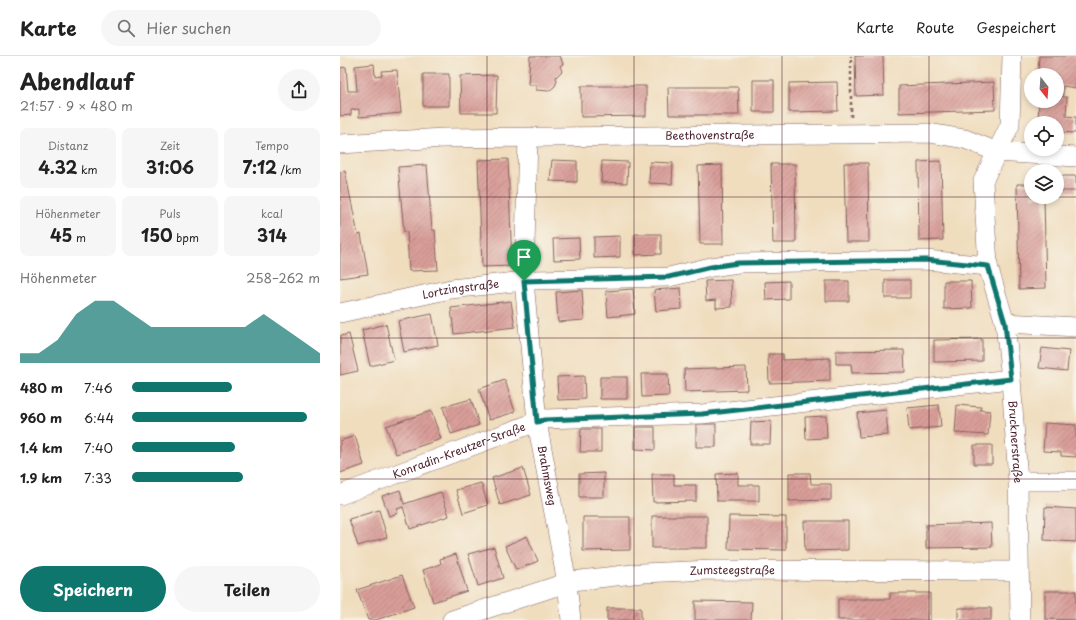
<!DOCTYPE html>
<html lang="de">
<meta charset="utf-8">
<style>
body{margin:0;font-family:"Playpen Sans",sans-serif;background:#f6f6f6;color:#222;height:100vh;display:flex;flex-direction:column;font-size:15px;white-space:nowrap}
*{box-sizing:border-box;margin:0}
p{font-size:13px;color:#767676}
.icon{flex:none;width:22px;height:22px;fill:none;stroke:currentColor;stroke-width:2;stroke-linecap:round;stroke-linejoin:round}
.map{position:relative;flex:1;overflow:hidden}
.panel{display:flex;flex-direction:column;background:#fff;width:340px}
.panel>*{flex:none}
.needle{width:26px;rotate:163deg}
.buttons{position:absolute;left:684px;top:12px;display:grid;gap:8px}
.buttons a{display:grid;place-items:center;width:40px;height:40px;border-radius:50%;background:#fff;box-shadow:0 2px 6px #0003;font-size:20px}
.pin{position:absolute;display:grid;place-items:center;width:34px;height:34px;color:#fff;margin:-41px -17px;border-radius:50% 50% 50% 0;rotate:-45deg;box-shadow:0 0 4px #0007}
.pin .icon{rotate:45deg}
.round{display:grid;place-items:center;flex:none;width:42px;height:42px;border-radius:21px;background:#f6f6f6}
.head{display:flex;align-items:center;justify-content:space-between;height:68px;padding:0 20px}
h1{font-size:22px;font-weight:700;line-height:30px}
.metrics{display:grid;grid-template-columns:repeat(3,1fr);gap:6px;height:68px;padding:4px 20px}
.metrics div{display:grid;align-content:center;border-radius:8px;background:#f6f6f6;text-align:center}
.metrics b{font-size:17px;font-weight:700}
.metrics small{font-size:11px;font-weight:400}
.metrics p{font-size:11px}
.chart{height:112px;padding:8px 20px}
.chart p{display:flex;justify-content:space-between}
.chart svg{width:100%;height:72px;margin-top:4px;fill:#0f766e;opacity:.7}
.button{display:flex;gap:8px;margin-top:auto;padding:8px 20px}
.button a{flex:1;height:46px;border-radius:24px;background:#0f766e;color:#fff;font-size:16px;font-weight:700;line-height:46px;text-align:center}
.button a+a{background:#f6f6f6;color:#222}
ul{padding:0 20px;list-style:none;font-size:13px}
li{display:grid;grid-template-columns:64px 48px 1fr;align-items:center;height:30px}
li i{height:10px;border-radius:5px;background:#0f766e}
header{display:flex;align-items:center;gap:24px;box-sizing:border-box;height:56px;padding:0 20px;background:#fff;border-bottom:1px solid #e0e0e0}
header strong{font-size:19px}
nav{display:flex;gap:22px;margin-inline-start:auto;font-size:14px}
.search{width:280px;height:36px;background:#f6f6f6;display:flex;align-items:center;gap:10px;box-sizing:border-box;padding:0 14px;border-radius:22px;color:#767676;font-size:15px}
main{display:flex;flex:1;min-height:0}
.map>svg:first-child{display:block}
.building{fill:url(#building-hatch)}
.lines{fill:none;stroke-linecap:round;stroke-linejoin:round}
.minor-casing{stroke:#84625e;stroke-width:20}
.path{stroke:#84625e;stroke-width:2.5;stroke-dasharray:3 3;stroke-linecap:butt}
.minor{stroke:#fff;stroke-width:19}
.route-casing{stroke:#fff;stroke-width:8}
.route{stroke:#0f766e;stroke-width:5}
.grid{fill:none;stroke:#4a1f2b;stroke-width:1;stroke-opacity:0.55}
.labels{text-anchor:middle;stroke-width:4;stroke-linejoin:round;paint-order:stroke}
.street-label{font-size:11px;fill:#4a1f2b;stroke:#f7f3e8}
</style>
<header>
<strong>Karte</strong>
<div class="search"><svg class="icon" aria-label="search" viewBox="0 0 24 24"><circle cx="10" cy="10" r="6"/><path d="M15 15l6 6"/></svg>Hier suchen</div>
<nav><a>Karte</a><a>Route</a><a>Gespeichert</a></nav>
</header>
<main>
<section class="panel">
<div class="head"><div><h1>Abendlauf</h1><p>21:57 · 9 × 480 m</p></div><a class="round"><svg class="icon" aria-label="share" viewBox="0 0 24 24"><path d="M12 15V3M7 8l5-5 5 5M5 13v7h14v-7"/></svg></a></div>
<div class="metrics">
<div><p>Distanz</p><b>4.32<small> km</small></b></div>
<div><p>Zeit</p><b>31:06</b></div>
<div><p>Tempo</p><b>7:12<small> /km</small></b></div>
</div>
<div class="metrics">
<div><p>Höhenmeter</p><b>45<small> m</small></b></div>
<div><p>Puls</p><b>150<small> bpm</small></b></div>
<div><p>kcal</p><b>314</b></div>
</div>
<div class="chart"><p><span>Höhenmeter</span>258–262 m</p>
<svg viewBox="0 0 160 44" preserveAspectRatio="none"><path d="M0 44V38L10 38L20 30L30 14L40 6L50 6L60 14L70 22L80 22L90 22L100 22L110 22L120 22L130 14L140 22L150 30L160 38V44z"/></svg>
</div>
<ul>
<li><b>480 m</b>7:46<i style="width:53%"></i></li>
<li><b>960 m</b>6:44<i style="width:93%"></i></li>
<li><b>1.4 km</b>7:40<i style="width:55%"></i></li>
<li><b>1.9 km</b>7:33<i style="width:59%"></i></li>
</ul>
<div class="button"><a>Speichern</a><a>Teilen</a></div>
</section>
<div class="map">
<svg width="736" height="564" viewBox="0 0 736 564">
<defs>
<pattern id="building-hatch" width="6" height="6" patternUnits="userSpaceOnUse"><rect width="6" height="6" fill="#d99e99"/><path d="M-1 1l2-2M0 6l6-6M5 7l2-2" fill="none" stroke="#b2807d"/></pattern>
</defs>
<rect width="100%" height="100%" fill="#f7f3e8"/>
<filter id="ink" filterUnits="userSpaceOnUse"><feTurbulence type="fractalNoise" baseFrequency=".025" numOctaves="2"/><feDisplacementMap in="SourceGraphic" scale="8" xChannelSelector="R" yChannelSelector="G"/><feConvolveMatrix kernelMatrix="1 2 1 2 8 2 1 2 1" color-interpolation-filters="sRGB"/></filter>
<filter id="wash" filterUnits="userSpaceOnUse"><feTurbulence type="fractalNoise" baseFrequency=".012" numOctaves="4" result="noise"/><feDisplacementMap in="SourceGraphic" scale="16" xChannelSelector="R" yChannelSelector="G"/><feGaussianBlur stdDeviation="0.9" result="paint"/><feColorMatrix in="noise" values="0 0 0 0 0 0 0 0 0 0 0 0 0 0 0 0 0 1.4 0 .05"/><feComposite in="paint" operator="in"/></filter>
<g filter="url(#wash)">
<rect width="100%" height="100%" fill="#f0ddbe"/>
<g id="blocks">
<!-- building -->
<path class="building" d="M190,0H220L223,8L220,10L222,15L216,21L217,25L215,30L209,35L196,34V29H188Z
M515,0H543L544,39L516,40Z
M699,0H736V32L723,30V41H727L726,60L736,61V77L717,76V67H698L699,45H717V19H698Z
M34,8L35,20L42,19L41,15L57,14L61,57L19,61V53L11,54V59L0,60V12L6,11L8,35H17L15,10Z
M83,18H109V50H83Z
M157,19L156,57H121L120,20Z
M413,24H434V56H413Z
M497,26L498,55L449,56V27Z
M654,26L655,54L559,57V30Z
M241,30H306V60L241,61Z
M328,31H398L399,59H329Z
M168,103L172,210L142,211L138,104Z
M212,104L237,105V126L210,125Z
M262,105L288,106L287,127L261,126Z
M601,105L603,184L579,185L578,106Z
M310,106L333,107L332,128L309,127Z
M504,107H528L529,186H506Z
M431,108H455L456,187H433Z
M87,109L92,174H95L98,214L69,215L67,176H64L58,111Z
M382,109L383,188H360L358,110Z
M5,115L18,179L21,178L28,218L0,222V116Z
M717,120H736V135H717Z
M677,128H691V141H704L706,232L679,233Z
M295,178H321V198L295,199Z
M280,180V201L254,202V181Z
M239,182L240,203L214,204L213,183Z
M391,224L392,251L376,252V244L366,245L365,225Z
M545,224H570V242H545Z
M449,225V243L426,244L425,226Z
M486,225H509V245H486Z
M604,225H631L632,252L604,253Z
M341,232L342,253L316,255L314,234Z
M293,233L295,258L268,261L266,235Z
M242,234L244,264L218,266L216,236Z
M171,245L175,271L114,278L111,252Z
M92,258L98,289L64,296L58,265Z
M46,268L54,304L30,310L22,274Z
M9,278L18,315L0,319V280Z
M642,283V305L594,306V284Z
M702,292L729,295L727,315L699,312Z
M564,294L565,316L512,317L511,308H496V295Z
M428,298H443V304L490,302V325L429,327Z
M406,311L407,334L345,336L344,313Z
M301,318H328L329,340L302,341Z
M244,320L245,343L218,344L217,321Z
M260,321H287V343H260Z
M165,324L175,356L149,364L139,333Z
M131,343L139,369L111,378L103,351Z
M599,349L601,371L569,374L567,352Z
M617,349L641,351L640,354L650,355L648,379L615,377Z
M546,354L548,379L519,381L517,357Z
M91,355L101,383L56,398L46,370Z
M486,360L487,382L466,383L465,361Z
M431,365L430,388H410L411,366Z
M705,367L736,369V401L721,400V396L703,395Z
M356,368H376V391H356Z
M295,371H315V394L295,393Z
M241,373H261V396H240Z
M15,380L24,409L0,417V385Z
M634,389H652V408H634Z
M183,412L191,439L160,449L152,422Z
M264,417V441H239V418Z
M398,417V429H419V445H377L376,418Z
M449,417H470L471,428H491V444L449,445Z
M312,418H334V429H356V445L313,446Z
M141,427L148,449L123,457L116,434Z
M60,434L64,448L101,436L109,460L70,473L63,451L57,453L58,457L49,460L42,440Z
M705,451L736,453V486L704,484Z
M39,454L47,481L18,490L9,463Z
M312,460H367V492H312Z
M389,460L446,461V494L388,493Z
M243,461H290V494L243,495Z
M464,465H508V494L465,495Z
M651,467L652,491L586,492V469Z
M187,480L198,505L176,514L165,490Z
M154,491L163,522L138,530L128,498Z
M116,498L127,535L93,546L83,514L101,508L100,503Z
M62,519L74,551L36,564H28L17,534Z
M705,535H736V564L705,563Z
M550,537H590V564H498V543H550Z
M355,545L412,546L411,564H355Z
M267,552H301V564H267Z
M618,552H651V564H618Z"/>
</g>
</g>
<g filter="url(#ink)">
<use href="#blocks" fill-opacity="0" stroke="#84625e" stroke-width="1"/>
<g class="lines">
<defs>
<g id="minor">
<path id="s1" d="M672,0L670,69L643,125L648,210L665,267L671,323L678,425L680,564"/>
<path id="s2" d="M188,82L184,225L197,366L227,527L231,564"/>
<path id="s3" d="M0,88L104,82L589,77L625,83L657,96L736,101"/>
<path id="s4" d="M0,257L111,233L193,224L329,221L371,211L398,207L586,204L648,210"/>
<path d="M665,267L736,271"/>
<path d="M678,425H736"/>
<path id="s5" d="M0,439L204,363L362,358L671,323"/>
<path id="s6" d="M112,564L232,525L302,517L372,514L678,515"/>
</g>
</defs>
<!-- minor casing -->
<use href="#minor" class="minor-casing"/>
<!-- path -->
<path class="path" d="M511,61V0"/>
<!-- minor -->
<use href="#minor" class="minor"/>
</g>
</g>
<g class="lines" filter="url(#ink)">
<defs>
<path id="route" d="M586,204L648,210L665,267L671,323L362,358L204,364L197,366L184,225L329,221L371,211L398,207Z"/>
</defs>
<!-- route casing -->
<use href="#route" class="route-casing"/>
<!-- route -->
<use href="#route" class="route"/>
</g>
<!-- grid -->
<path class="grid" d="M147,0V564M294,0V564M442,0V564M589,0V564M0,141H691M691,141H717M717,141H736M0,282H736M0,423H736"/>
<g class="labels">
<!-- street labels -->
<g class="street-label">
<text dy="4" stroke="none"><textPath href="#s3" startOffset="370">Beethovenstraße</textPath></text>
<text dy="4" stroke="none"><textPath href="#s4" startOffset="123">Lortzingstraße</textPath></text>
<text dy="4" stroke="none"><textPath href="#s1" startOffset="395">Brucknerstraße</textPath></text>
<text dy="4" stroke="none"><textPath href="#s5" startOffset="127">Konradin-Kreutzer-Straße</textPath></text>
<text dy="4" stroke="none"><textPath href="#s2" startOffset="339">Brahmsweg</textPath></text>
<text dy="4" stroke="none"><textPath href="#s6" startOffset="287">Zumsteegstraße</textPath></text>
</g>
</g>
</svg>
<div class="buttons">
<a><svg class="needle" viewBox="-14 -14 28 28"><path d="M0-13l5 13h-10z" fill="#e53935"/><path d="M0 13l5-13h-10z" fill="#767676"/></svg></a>
<a><svg class="icon" aria-label="locate" viewBox="0 0 24 24"><circle cx="12" cy="12" r="6"/><path d="M12 2v4M12 18v4M2 12h4M18 12h4"/></svg></a>
<a><svg class="icon" aria-label="layers" viewBox="0 0 24 24"><path d="M12 4l9 5-9 5-9-5zM3 14l9 5 9-5"/></svg></a>
</div>
<div class="pin" style="left:184px;top:225px;background:#1e9e55"><svg class="icon" aria-label="arrive" viewBox="0 0 24 24"><path d="M6 21V4h12l-3 4 3 4H6"/></svg></div>
</div>
</main>
